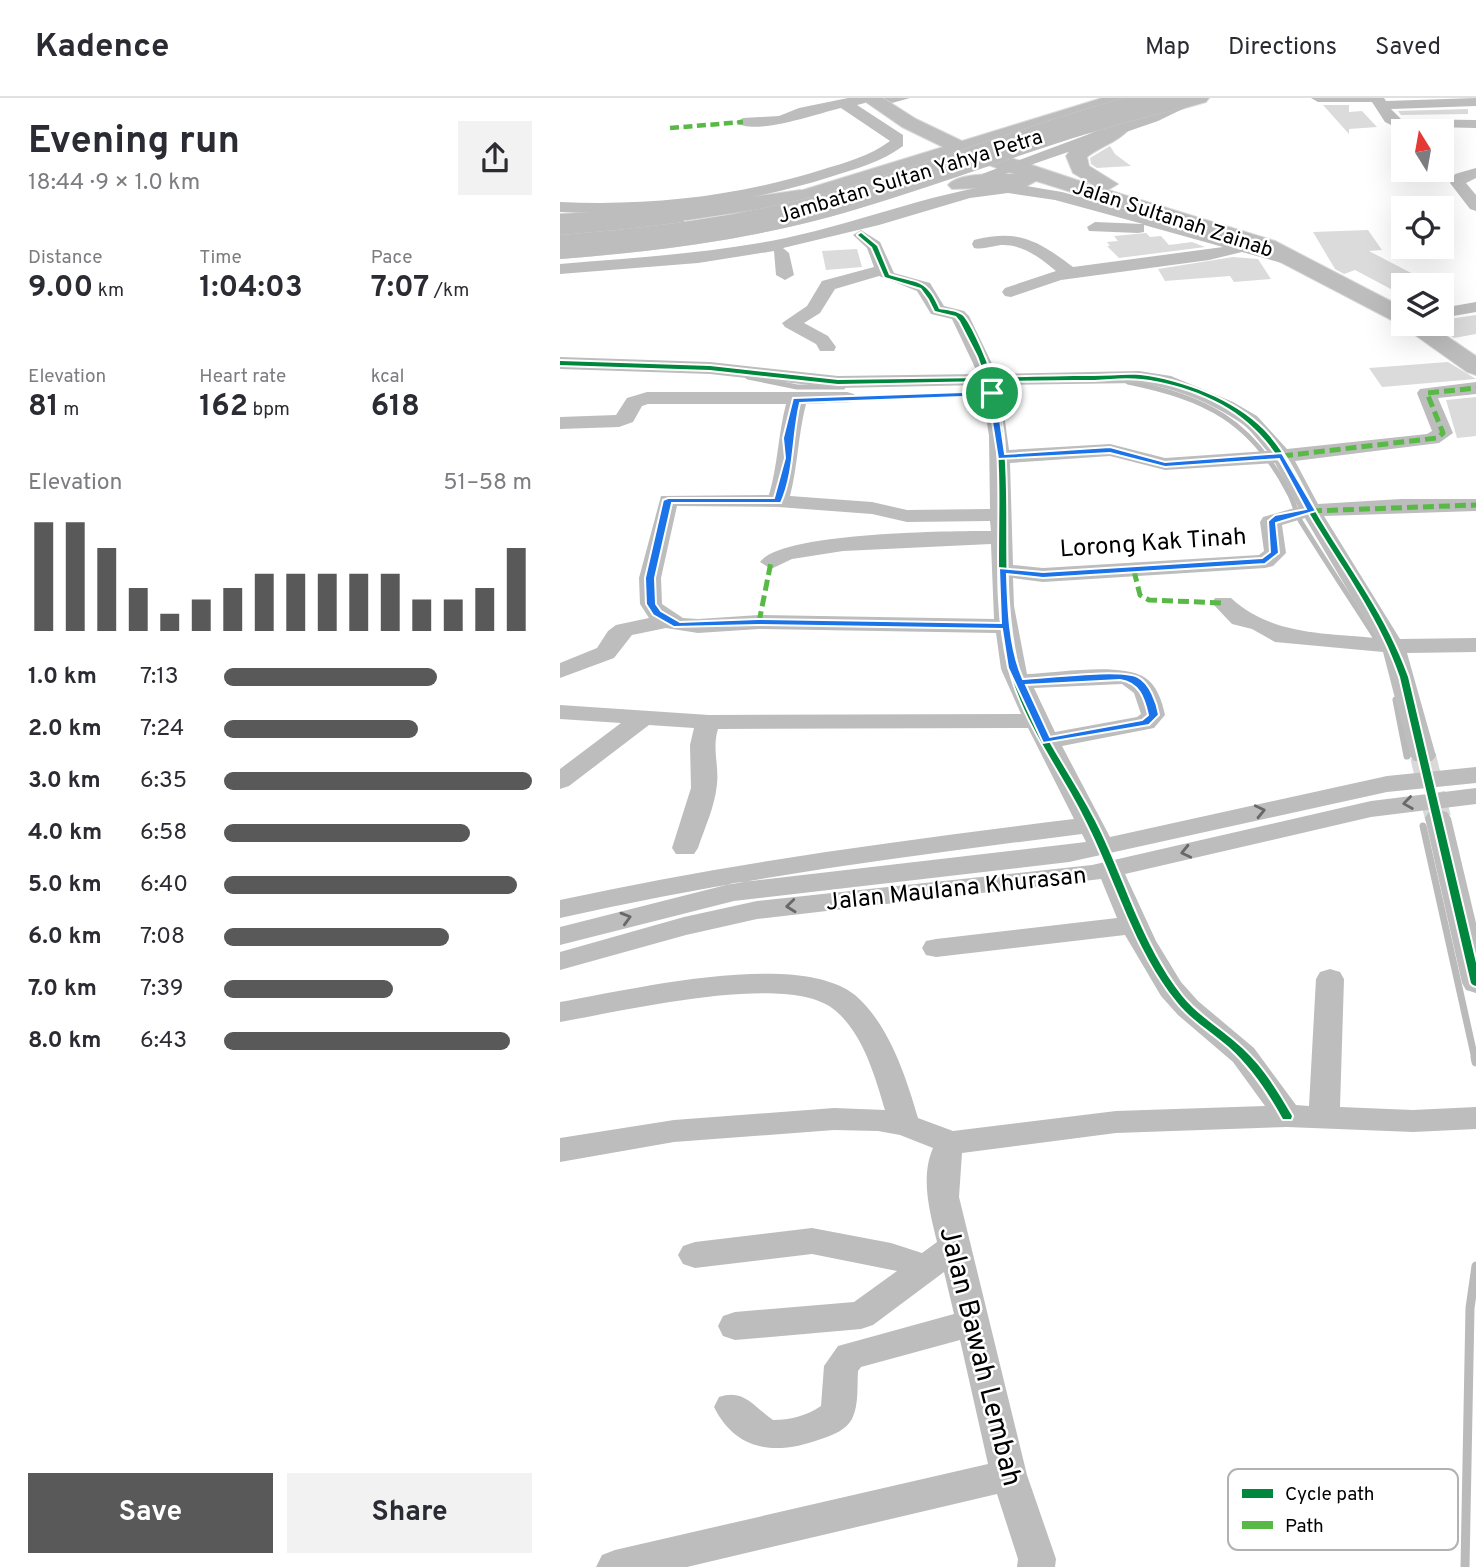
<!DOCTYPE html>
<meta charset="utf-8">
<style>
body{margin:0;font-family:Overpass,sans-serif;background:#f2f2f3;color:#2b2b33;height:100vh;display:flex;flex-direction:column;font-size:26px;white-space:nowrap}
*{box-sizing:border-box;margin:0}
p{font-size:23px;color:#7c7c81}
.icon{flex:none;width:38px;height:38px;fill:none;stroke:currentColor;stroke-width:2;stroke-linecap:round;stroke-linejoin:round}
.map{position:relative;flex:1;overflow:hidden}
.drawer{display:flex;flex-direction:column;background:#fff;width:560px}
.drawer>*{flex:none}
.needle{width:46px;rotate:349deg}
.controls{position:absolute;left:831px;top:21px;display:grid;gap:14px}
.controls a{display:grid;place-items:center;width:63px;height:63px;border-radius:0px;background:#fff;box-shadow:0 7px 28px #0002;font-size:35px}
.pin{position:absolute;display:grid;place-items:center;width:60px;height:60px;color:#fff;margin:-30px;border:4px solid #fff;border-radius:50%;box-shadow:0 2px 7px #0007}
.round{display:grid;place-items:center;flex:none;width:74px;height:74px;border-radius:0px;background:#f2f2f3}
.headline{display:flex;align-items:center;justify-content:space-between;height:119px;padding:0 28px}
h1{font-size:38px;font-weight:700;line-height:52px}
.metrics{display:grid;grid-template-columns:repeat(3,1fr);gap:10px;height:119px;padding:7px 28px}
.metrics div{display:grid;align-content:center}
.metrics b{font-size:30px;font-weight:700}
.metrics small{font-size:19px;font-weight:400}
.metrics p{font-size:19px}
.chart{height:196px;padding:14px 28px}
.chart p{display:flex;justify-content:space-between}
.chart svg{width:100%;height:126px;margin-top:7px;stroke:#595959;stroke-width:6}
.action{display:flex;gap:14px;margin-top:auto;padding:14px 28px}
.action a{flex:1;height:80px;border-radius:0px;background:#595959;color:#fff;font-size:28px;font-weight:700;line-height:80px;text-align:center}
.action a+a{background:#f2f2f3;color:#2b2b33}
ul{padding:0 28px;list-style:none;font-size:23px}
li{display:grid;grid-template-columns:112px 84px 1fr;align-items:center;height:52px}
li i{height:18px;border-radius:9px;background:#595959}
header{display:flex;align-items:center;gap:42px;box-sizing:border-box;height:98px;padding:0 35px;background:#fff;border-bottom:2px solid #e1e1e2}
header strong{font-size:33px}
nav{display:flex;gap:38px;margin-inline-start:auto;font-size:24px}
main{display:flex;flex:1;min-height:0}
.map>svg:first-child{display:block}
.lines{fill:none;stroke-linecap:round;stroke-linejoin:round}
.stream-far2{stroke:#bababa;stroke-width:5}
.stream-far1{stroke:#bababa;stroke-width:7}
.stream{stroke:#bababa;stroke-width:9}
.building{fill:#dbdbdb}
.minor-tunnel{stroke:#d9d9d9;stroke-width:26;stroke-dasharray:26 13;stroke-linecap:butt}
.major-casing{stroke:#dbdbdb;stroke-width:2}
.highway-casing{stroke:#dbdbdb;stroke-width:2}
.minor{fill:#bdbdbd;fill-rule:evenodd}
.major{fill:#bdbdbd;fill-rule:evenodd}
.highway{fill:#bdbdbd;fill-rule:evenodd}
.highway-bridge-casing{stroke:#dbdbdb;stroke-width:24;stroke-linecap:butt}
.highway-bridge{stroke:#bdbdbd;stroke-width:24}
.quiet-far1{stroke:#58b947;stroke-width:4.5;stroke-dasharray:9 4.5;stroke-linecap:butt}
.quiet{stroke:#58b947;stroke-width:5;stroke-dasharray:11 5;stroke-linecap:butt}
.cycleway-casing{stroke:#fff;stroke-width:4}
.cycleway{fill:#00873e;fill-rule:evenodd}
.oneway{stroke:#686868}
.route{fill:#1a73e8;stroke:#fff;stroke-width:2;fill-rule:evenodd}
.labels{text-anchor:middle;stroke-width:5;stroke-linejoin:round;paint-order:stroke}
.far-street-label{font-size:21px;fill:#000;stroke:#fff}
.street-label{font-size:24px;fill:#000;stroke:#fff}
.near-street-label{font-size:28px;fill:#000;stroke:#fff}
.key{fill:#fff;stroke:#b2b2b2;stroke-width:2}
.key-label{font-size:19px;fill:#000}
</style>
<header>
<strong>Kadence</strong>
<nav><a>Map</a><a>Directions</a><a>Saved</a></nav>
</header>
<main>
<section class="drawer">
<div class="headline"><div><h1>Evening run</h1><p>18:44 · 9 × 1.0 km</p></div><a class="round"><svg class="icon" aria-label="share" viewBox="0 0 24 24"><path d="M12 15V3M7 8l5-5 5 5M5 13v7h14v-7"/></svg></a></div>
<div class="metrics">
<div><p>Distance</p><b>9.00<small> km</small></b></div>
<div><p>Time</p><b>1:04:03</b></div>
<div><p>Pace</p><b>7:07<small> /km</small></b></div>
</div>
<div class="metrics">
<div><p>Elevation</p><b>81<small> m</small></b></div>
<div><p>Heart rate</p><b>162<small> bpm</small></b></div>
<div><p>kcal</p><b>618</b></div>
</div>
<div class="chart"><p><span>Elevation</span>51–58 m</p>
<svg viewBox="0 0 160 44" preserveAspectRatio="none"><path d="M5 44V6M15 44V6M25 44V15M35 44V29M45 44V38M55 44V33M65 44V29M75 44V24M85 44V24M95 44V24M105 44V24M115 44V24M125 44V33M135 44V33M145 44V29M155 44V15"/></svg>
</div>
<ul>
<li><b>1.0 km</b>7:13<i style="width:69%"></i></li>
<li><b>2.0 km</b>7:24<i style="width:63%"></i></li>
<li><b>3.0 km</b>6:35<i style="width:100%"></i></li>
<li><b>4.0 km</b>6:58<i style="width:80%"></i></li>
<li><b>5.0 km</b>6:40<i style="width:95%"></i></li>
<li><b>6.0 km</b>7:08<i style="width:73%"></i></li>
<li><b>7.0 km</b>7:39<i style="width:55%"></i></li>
<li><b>8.0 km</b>6:43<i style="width:93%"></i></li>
</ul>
<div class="action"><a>Save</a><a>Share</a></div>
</section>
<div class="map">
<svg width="916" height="1469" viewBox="0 0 916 1469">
<rect width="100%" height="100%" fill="#fff"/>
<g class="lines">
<!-- stream-far2 -->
<path class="stream-far2" d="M188,279L237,289H283
M568,284C646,300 691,322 729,395C734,404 736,415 741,424C767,466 794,506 820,547"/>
<!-- stream-far1 -->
<path class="stream-far1" d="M836,602L847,658
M863,728L915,961"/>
<!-- stream -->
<path class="stream" d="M915,959L916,964
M905,1469L910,1210L916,1168"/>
</g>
<!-- building -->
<path class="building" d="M763,7H789V14L802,13L817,29L789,31V36Z
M908,11V16L841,17L838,13Z
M550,48L555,56L571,68L537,70L531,66L530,60Z
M808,132L822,152L809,153L874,187H844V198L795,172L784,176L775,171L753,134Z
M586,135L590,139L601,138L609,147L632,144L645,149L559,160L547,148H550L547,144L558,143L554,138Z
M297,151L302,169L266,172L262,153Z
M673,159L698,161L711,181L674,184L670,178L605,183L598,171Z
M916,217V236L894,240L882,232V222Z
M888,264L916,281L822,289L809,270Z
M916,299V338L897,340L886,302Z"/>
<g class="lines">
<!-- minor-tunnel -->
<path class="minor-tunnel" d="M863,658L878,720"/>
<defs>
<path id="major" d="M300,0H323L356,21L402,43L542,0H572L569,4L421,50L535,88L513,75L506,58C517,42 545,23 565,28L568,32C558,44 539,49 527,59L529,68L558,86L548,92L715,143L844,210V226H869L916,258V277L907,274L841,227L699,153L476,83L465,89L392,91L388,87C398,74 439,76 454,76L400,57L213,116H197L194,111L197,106L383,49L342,29Z
M618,0H649L646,4L579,23L569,17L572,13Z
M115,120L123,122L126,127L123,132L0,143V129Z"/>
<path id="highway" d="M240,92L248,94L252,99L248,104L128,122L0,130V116L128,108Z"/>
</defs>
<!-- major casing -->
<use href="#major" class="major-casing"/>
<!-- highway casing -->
<use href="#highway" class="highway-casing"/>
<!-- minor -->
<path class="minor" d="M288,0H306L305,5L297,7L343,37V48C322,64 295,71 270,79C181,107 92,118 0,114V104C89,108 175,99 261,72C284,65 310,58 330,43L281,10C259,15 193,39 176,24L183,20L219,18L239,10Z
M350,0L332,5L325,1V0Z
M626,0L641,2L598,23L436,79L430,81L422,76Z
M751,0H824L826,3L916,0V8L831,11L841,21L916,22V30L833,28L825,24L812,4H758Z
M916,70V80L906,85L916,97V113L910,111L890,85L895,76Z
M448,85L502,94L743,160L746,164L737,169L682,154L649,162L501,182L451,199L445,198L442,194L445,190L496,173C480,160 463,146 441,147C432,148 423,152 414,150L412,146L414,142C459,131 477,142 513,169L663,149L584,127V134L578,135L529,133L527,129L535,124L583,126L495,102L448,95L410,100L319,127L223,150L229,155L234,177L225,182L216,177L214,153L138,165L0,176V166C71,160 141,156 211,143C291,128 367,95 448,85Z
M301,132L320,144L334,175L370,185L384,208L404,213L409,218L437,276L579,273L611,278L673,304L697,318L727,351L867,336L872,333L857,295L860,291L916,284V296L878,300L893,335L879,345L735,363L758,406L841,401H916V413L764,418L840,541L916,540V554L847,555L876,658L872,663H854L850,658L823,554L715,544L692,531L672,526L652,505L655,500H671C711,537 764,535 816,540L745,420L722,427L726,455L713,468L705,470L483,484L453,480L454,508L467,576C497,575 559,564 584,579C597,587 602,603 605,617L594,630L502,648L550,739L827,678L916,669V685L827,694L509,764L174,803L0,847V829L174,785L526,744L522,736C347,758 172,781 0,820V802C170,765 342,742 514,721L468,630L158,631C152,650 159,667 157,686C155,708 145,729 138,750L134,756H116L112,750L131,690L130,647L134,630L89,627L9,688L0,691V671L61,625L0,621V607L149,617L461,616L441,571L436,535L199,531L138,535L106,530L72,537L54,560L0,580V565L37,550L48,533L56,527L89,520L80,506L79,480L101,398L209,397C218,366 218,337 226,306H88L82,308L73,324L59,329L0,331V319L56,317L67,300L87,294H287L294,296L297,300L294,304L246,306C238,337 238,366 230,398L312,404L347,412L430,411L429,338L421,287L278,290L150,276L0,271V259L150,264L278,278L418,276L392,221L371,216L357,193L319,178L275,191L260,215L244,225L268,238L276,249L274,253H260L256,246L225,229L222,225L247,208L262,183L314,169L307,150L293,137ZM579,285C613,289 652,305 681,325C691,332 699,344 707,353L605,360L550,346L449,352L440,287ZM550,358L605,372L715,365L738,409L703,419L700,424L704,453L699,457L483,470L453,467L450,365ZM117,408L218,409L312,416L347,424L430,423L431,433C391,433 221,434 200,464L211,471L232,461L283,453L431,446L434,521L199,517L138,521L123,520L102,506L101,480ZM562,586L574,595L581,616L577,619L495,634L474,590Z
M916,204V214L882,220V210Z
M916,690V706L811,719L565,776L596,843L621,884L638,903L694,950L736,1007L749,1008L756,881L760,874L770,871L780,874L784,881L780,1009L853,1012L916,1009V1031L853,1034L727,1029L556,1035L402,1055L399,1099L467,1377L496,1461L495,1469H457L458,1461L437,1396L127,1469H36L42,1457L55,1452L428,1366L400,1242L301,1269L298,1273C297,1288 299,1307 292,1321C286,1332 273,1337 261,1341C218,1357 177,1355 154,1309L159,1299C184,1290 194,1309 213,1322C230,1322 246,1318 261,1308L264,1268L278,1248L394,1216L384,1174L313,1227L301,1231L175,1242L163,1238L158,1228L163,1218L175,1214L294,1204L337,1173L252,1156L135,1170L123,1166L118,1157L123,1148L135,1144L252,1130L331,1145L362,1155L377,1144C370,1114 360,1080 373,1050L340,1037L318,1033L274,1032L114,1044L0,1064V1040L114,1022L274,1010L325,1012C315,978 302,932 272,910C223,874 60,914 0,924V904C69,892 238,851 295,897C329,926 346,979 358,1020L393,1033L556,1013L705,1008L673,964L618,917L601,898L565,837L376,859L366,857L362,850L366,843L376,841L557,820L541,781L197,821L126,837L0,872V854L124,819L197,803L532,767L811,703Z
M878,712L887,714L891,720L916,825V895L906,892L902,885L865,720L869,714Z"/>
<!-- major -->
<use href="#major" class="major"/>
<!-- highway -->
<use href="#highway" class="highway"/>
<defs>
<path id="highway-bridge" d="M0,149C90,142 180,131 268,107C384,75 495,27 613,0"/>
</defs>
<!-- highway-bridge casing -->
<use href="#highway-bridge" class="highway-bridge-casing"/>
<!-- highway-bridge -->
<use href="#highway-bridge" class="highway-bridge"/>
<!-- quiet-far1 -->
<path class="quiet-far1" d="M110,30L183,24"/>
<!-- quiet -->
<path class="quiet" d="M722,358L877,340L883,335L867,295L916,290
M441,359L550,352L600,366L696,360
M751,413L916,407
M443,472L483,477L705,463L715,455L711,424L731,416
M574,473L580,497L589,502L663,505
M199,524L211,464"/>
<defs>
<path id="cycleway" d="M301,135L317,148L329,177C357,186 366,180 379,211C386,212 396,213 402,217C410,223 429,268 432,280C466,279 499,278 533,278C548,278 565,276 580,277C622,282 675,302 704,332C729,358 742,392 760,422C792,475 827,520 848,579L916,865V888L913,887L911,885L840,579C821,523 787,476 756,426C737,396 725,362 700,336C671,304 624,286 582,281C566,279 549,281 534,282C500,282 467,283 433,283C438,306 443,328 444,351C450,423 440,496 457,568C470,624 509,672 535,723C565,782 581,846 622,898C639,919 663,932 682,950C703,969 718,994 732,1018L731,1021H723C708,994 692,970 669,949C652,934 631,922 617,904C574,851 557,785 527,725C502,673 463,625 449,568C432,497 443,424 438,351C436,328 432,306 427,283L278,286L150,272L0,267V263L150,268L278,282L426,280L418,258L400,223L396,218L375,213L369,201L361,190L325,179L312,149L298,137Z"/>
</defs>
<!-- cycleway casing -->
<use href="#cycleway" class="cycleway-casing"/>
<!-- cycleway -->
<use href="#cycleway" class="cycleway"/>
</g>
<!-- one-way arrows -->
<defs><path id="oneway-chevron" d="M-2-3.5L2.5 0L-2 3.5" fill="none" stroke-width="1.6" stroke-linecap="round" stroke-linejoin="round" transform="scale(1.75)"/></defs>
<g class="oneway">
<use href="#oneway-chevron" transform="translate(848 705) rotate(172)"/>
<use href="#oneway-chevron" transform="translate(700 713) rotate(-13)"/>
<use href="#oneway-chevron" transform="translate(626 754) rotate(167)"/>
<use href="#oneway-chevron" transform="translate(231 808) rotate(174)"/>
<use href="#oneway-chevron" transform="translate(66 820) rotate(-16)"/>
</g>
<!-- route -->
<path class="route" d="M432,293L436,295L445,356L550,349L605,364L722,355L756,413L716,425L719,455L705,466L483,480L447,476C448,509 449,550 463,581C487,580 560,570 578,579C590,585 597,605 599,617L589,627L483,645L448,570L442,531L198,527L114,529L93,517L86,506L85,480L103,402L108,400H214L225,360L223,340L233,300ZM428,298L438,361L550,355L605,369L719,361L746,411L715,417L708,423L710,454L702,460L483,474L439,470L441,525L198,521L120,524L101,513L96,506L95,480L112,405H221C235,373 232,338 240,305ZM560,582C579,585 584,599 588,617L582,622L490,639L466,587Z"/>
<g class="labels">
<!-- far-street labels -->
<g class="far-street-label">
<text transform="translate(350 78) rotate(-17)" y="7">Jambatan Sultan Yahya Petra</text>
<text transform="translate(613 120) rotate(18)" y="7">Jalan Sultanah Zainab</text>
</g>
<!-- street labels -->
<g class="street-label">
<text transform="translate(593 444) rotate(-4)" y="8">Lorong Kak Tinah</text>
<text transform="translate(396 790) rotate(-6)" y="8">Jalan Maulana Khurasan</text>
</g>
<!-- near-street labels -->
<g class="near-street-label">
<text transform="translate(422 1258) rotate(76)" y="10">Jalan Bawah Lembah</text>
</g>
</g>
<!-- legend -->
<rect x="668" y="1371" width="230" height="81" rx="10" class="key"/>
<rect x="682" y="1391" width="31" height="9" fill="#00873e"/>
<rect x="682" y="1423" width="31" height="8" fill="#58b947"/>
<g class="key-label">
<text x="725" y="1402">Cycle path</text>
<text x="725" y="1434">Path</text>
</g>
</svg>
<div class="controls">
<a><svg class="needle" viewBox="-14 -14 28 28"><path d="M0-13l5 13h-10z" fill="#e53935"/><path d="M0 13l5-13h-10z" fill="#7c7c81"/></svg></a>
<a><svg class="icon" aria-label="locate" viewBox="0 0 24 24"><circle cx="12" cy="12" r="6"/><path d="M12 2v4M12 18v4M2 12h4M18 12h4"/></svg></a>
<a><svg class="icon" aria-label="layers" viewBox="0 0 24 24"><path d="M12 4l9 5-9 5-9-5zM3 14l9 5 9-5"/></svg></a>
</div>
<div class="pin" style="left:432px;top:295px;background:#1e9e55"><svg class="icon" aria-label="arrive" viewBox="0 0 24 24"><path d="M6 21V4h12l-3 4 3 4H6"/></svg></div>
</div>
</main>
